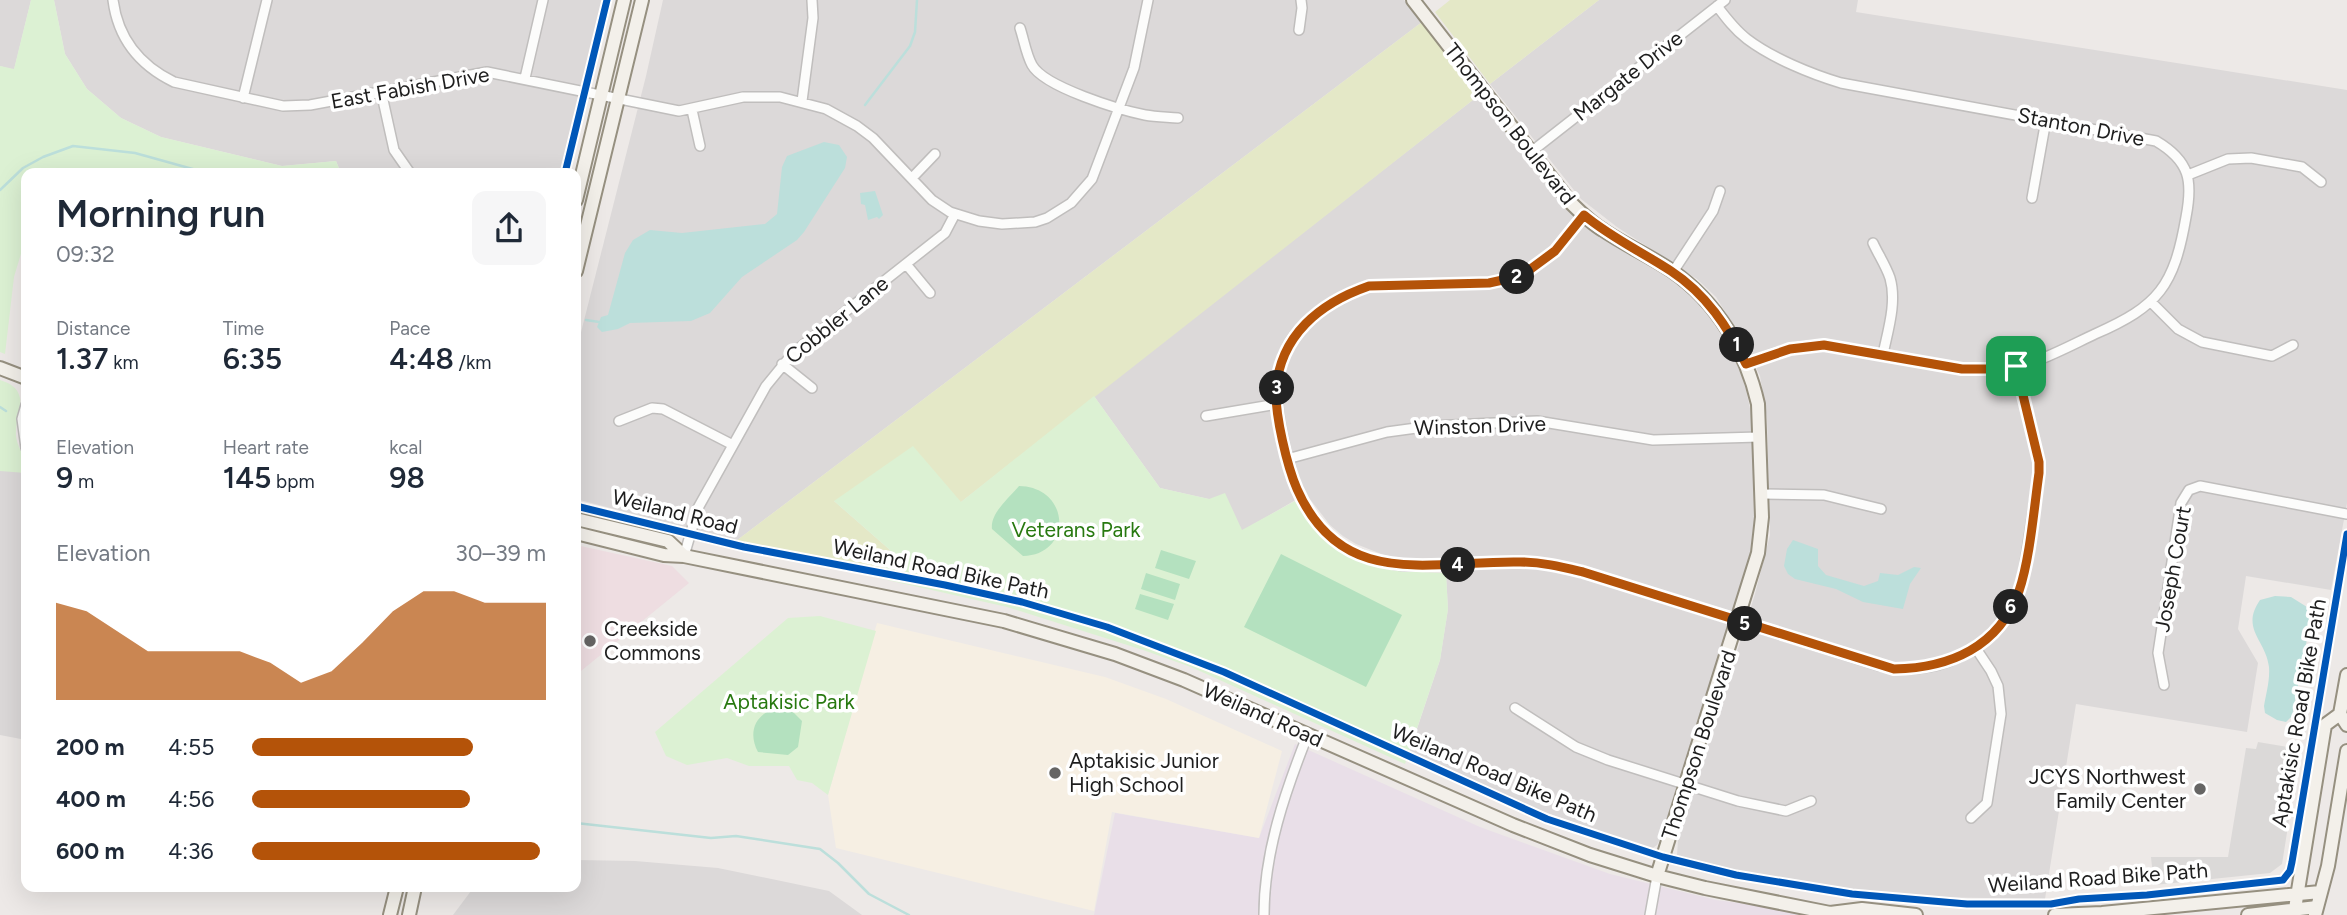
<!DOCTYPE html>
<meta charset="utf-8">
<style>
body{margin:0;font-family:Figtree,sans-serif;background:#f6f6f7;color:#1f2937;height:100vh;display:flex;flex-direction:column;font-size:26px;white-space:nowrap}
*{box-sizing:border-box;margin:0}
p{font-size:23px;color:#747a83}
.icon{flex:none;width:38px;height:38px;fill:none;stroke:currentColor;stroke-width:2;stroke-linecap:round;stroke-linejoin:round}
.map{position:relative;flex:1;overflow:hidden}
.sheet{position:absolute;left:21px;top:168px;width:560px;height:724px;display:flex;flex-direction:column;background:#fff;border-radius:14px;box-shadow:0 7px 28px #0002}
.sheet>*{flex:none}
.pin{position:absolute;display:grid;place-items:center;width:60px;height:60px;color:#fff;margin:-30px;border-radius:14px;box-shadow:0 4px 10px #0006}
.km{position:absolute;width:35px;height:35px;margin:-18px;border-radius:50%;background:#222;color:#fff;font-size:19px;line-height:35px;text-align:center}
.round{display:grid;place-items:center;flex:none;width:74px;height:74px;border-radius:14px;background:#f6f6f7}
.overview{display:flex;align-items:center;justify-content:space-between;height:119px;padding:0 35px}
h1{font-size:38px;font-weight:600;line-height:52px}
.metrics{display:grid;grid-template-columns:repeat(3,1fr);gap:10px;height:119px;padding:7px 35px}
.metrics div{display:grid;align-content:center}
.metrics b{font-size:30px;font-weight:600}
.metrics small{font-size:19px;font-weight:400}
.metrics p{font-size:19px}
.chart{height:196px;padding:14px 35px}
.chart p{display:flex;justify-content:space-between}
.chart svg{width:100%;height:126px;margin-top:7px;fill:#b45309;opacity:.7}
ul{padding:0 35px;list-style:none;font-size:23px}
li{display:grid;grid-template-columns:112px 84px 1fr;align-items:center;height:52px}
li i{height:18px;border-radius:9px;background:#b45309}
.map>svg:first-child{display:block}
.residential{fill:#dcd9d9}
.commercial{fill:#eedde1}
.industrial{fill:#e9dfe8}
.education{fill:#f6efe3}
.religious{fill:#dbd9d8}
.grass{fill:#e4e8c7}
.park{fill:#dcf1d3}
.pitch{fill:#b4e1bf}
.water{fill:#bcdfdb}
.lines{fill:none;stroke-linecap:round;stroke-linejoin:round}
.stream{stroke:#bcdfdb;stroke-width:2.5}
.street-casing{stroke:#c0bebd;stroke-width:12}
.secondary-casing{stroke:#969080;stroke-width:16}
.street{stroke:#fcfcfb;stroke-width:9}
.secondary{stroke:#f3f0ea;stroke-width:12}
.cycleway-casing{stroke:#fff;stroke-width:11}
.cycleway{stroke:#0057b8;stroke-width:7}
.route-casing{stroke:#fff;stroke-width:14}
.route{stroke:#b45309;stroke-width:9}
.poi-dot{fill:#666564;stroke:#fff;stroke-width:2.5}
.labels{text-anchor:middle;stroke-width:7;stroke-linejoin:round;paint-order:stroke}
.street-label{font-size:21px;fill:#1e1e1e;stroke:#fff}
.park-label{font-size:21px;fill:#287910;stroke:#fff}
.poi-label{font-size:21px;fill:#1e1e1e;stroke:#fff;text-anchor:start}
</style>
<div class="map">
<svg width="2347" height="915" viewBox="0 0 2347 915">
<rect width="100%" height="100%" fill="#ede9e7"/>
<!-- residential -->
<path class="residential" d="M0,0H31L14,70L0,66Z
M54,0H603L563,173H341L336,161L282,166L161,137L121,118L87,89L65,54Z
M663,0H1404L1422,22L736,541L576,499V352L646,76Z
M1599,0H1858L1856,12L2347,90V503L2331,590L2246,576L2238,629L2258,663L2247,732L2076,704L2045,899L1923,897L1847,889L1737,872L1677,856L1678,840L1755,594L1770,535L1767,418L1760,376L1744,342L1716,297L1697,279L1617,227L1581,199L1490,84Z
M1478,96L1568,210L1616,246L1683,287L1701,305L1727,341L1739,367L1746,390L1751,413L1753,455L1754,522L1751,549L1737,601L1661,837L1657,845L1650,850L1531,807L1409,753L1440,660L1448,609L1445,558H1400L1384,555L1356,544L1343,536L1330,525L1306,494L1242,531L1209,499L1160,488L1094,396Z
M0,469L26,473V740L0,735Z
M576,860L635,861L718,868L829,891L862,915H453L474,887H576Z"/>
<!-- commercial -->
<path class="commercial" d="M576,545L672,566L689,583L576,675Z"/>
<!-- industrial -->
<path class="industrial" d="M1295,744L1480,827L1610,874L1716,900L1829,915H1094L1115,813L1259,838Z"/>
<!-- education -->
<path class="education" d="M877,623L1105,677L1166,699L1282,751L1259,838L1112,812L1094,911L836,848L828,795Z"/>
<!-- religious -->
<path class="religious" d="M2258,742L2294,748L2293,756L2299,757L2282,864L2270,873L2154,885L2151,857H2228L2246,748L2256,749Z"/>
<!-- grass -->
<path class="grass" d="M1450,0H1599L1490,84L1435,12Z
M1422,22L1478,96L961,502L834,501L890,550L883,579L731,547L736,541Z"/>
<!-- park -->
<path class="park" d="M31,0H54L65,54L87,89L121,118L161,137L282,166L336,161L341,173H26V237L14,277L5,354L0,352V66L14,69Z
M0,380C9,383 18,387 20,398C22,408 15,424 16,436C18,451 26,453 26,473L0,471Z
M1094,396L1160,488L1209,499L1225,493L1242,530L1295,501C1302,515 1311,525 1323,535C1359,570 1398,572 1446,573L1448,609L1440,660L1405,764L1191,667L1143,650L1007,607L883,579L890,550L834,501L913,446L961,502Z
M820,616L876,631L828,795L812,783L797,780L789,766H749L727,758L687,765L666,756L655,732L788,618Z"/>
<!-- pitch -->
<path class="pitch" d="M1019,486C1071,487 1073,555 1023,556L992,529C990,513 1009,498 1019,486Z
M1161,550L1196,561L1189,579L1155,568Z
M1281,554L1402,615L1366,687L1244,627Z
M1146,573L1180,584L1175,600L1141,589Z
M1140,594L1174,604L1168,620L1135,609Z
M783,708L794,713L802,721L798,747L788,755L758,752C746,730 758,709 783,708Z"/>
<!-- water -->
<path class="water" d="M824,142L839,145L847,157L845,168L804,232L797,240L742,277L710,313L691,321L630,323L618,329L602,332L597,327L601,317L608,315L625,253L633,240L650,230L682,233L765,224L777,214L782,167L787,156Z
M875,191L883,215L879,219L877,217L868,220L865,205L861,204L860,193Z
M1793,540L1818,549V566L1826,575L1864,586L1878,581L1880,573L1898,575L1914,567L1921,568L1910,584L1903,609L1863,602L1836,589L1795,579L1788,574L1784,566L1787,549Z
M2275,596L2291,597L2307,607L2310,624L2292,716L2286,722L2277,720L2265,713L2264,706C2266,694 2270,681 2269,667C2266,640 2240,629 2260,600Z"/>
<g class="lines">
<!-- stream -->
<path class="stream" d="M865,105L910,46L915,32L917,0
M0,190L23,168L43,157L73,146L135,153L207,173
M586,320L599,322
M0,407L6,411
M576,823L711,838L736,836L820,849L838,863L869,894L909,915"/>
<defs>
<path id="street" d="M113,0C118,39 139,65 174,82L283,106L310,105L487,72L679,111L743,97H780L826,109L857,126L873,138L932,200L950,212L979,221L1002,224L1035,222L1047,218L1071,203L1092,179L1134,68L1148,0
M1717,6C1726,18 1735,30 1747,39C1772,58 1811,74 1841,83L2156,141C2190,161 2193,181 2186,217C2174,286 2159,306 2095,334C2065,348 2034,366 2001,369C1952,373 1902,356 1854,350C1838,347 1823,344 1807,346C1785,348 1766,356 1746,364
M1020,28C1024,40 1026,54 1032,65C1044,87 1120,110 1145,115C1156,117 1167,117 1178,118
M1299,30L1302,8L1301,0
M525,78L543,0
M381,91L394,150L410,173
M243,98L267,0
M802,101L813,18L812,0
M692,110L700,146
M1531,152L1725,0
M2188,175L2228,159L2251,158L2302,167L2321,182
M912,178L935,154
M2032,198L2046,120
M1584,215L1555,251L1521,276L1489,283L1369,286C1337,297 1306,314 1288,345C1273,373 1276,403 1282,433C1297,509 1322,555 1405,566L1518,562L1540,563L1583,572L1880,666C1946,680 2005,642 2023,577L2039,473V462L2016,366
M1873,243C1878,254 1886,266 1890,278C1897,302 1888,330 1883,354
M906,264L930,293
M1673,272L1713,211L1720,191
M2151,302L2178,329L2202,342L2272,356L2293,345
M782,364L812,388
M26,405L22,419L26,448
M1206,416L1277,404
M619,421L652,408L663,409L733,445
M1287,459L1387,432L1431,426L1537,421L1653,440L1759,437
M1762,494L1824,495L1881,509
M684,556L698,508L766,386L793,353L945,233L955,214
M2164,685L2158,653L2181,503L2189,490L2200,486L2347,514
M1515,708L1576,747L1608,760L1738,801L1786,811L1811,801
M1971,818L1987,803L2001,714L1998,686L1991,671L1975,647
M1264,915C1264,852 1285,792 1308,734
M1650,915L1657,876"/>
<path id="secondary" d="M1413,0L1570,202C1580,212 1591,223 1603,230C1625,245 1650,256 1672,271C1717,302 1746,351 1758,404L1762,517L1758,553L1657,876
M576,200L624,0
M576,271L642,0
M0,368L26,378
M576,519L668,541L684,556
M576,533L664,555L684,556L1004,621L1115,654L1184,680L1513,825L1590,855L1657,876L1705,888L1830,913L1862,909L1916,915
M2347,675L2340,714L2347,725
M390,915L397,887
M409,915L415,887
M2055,915L2102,913L2320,892
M2248,915L2317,907
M2294,915L2325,725L2340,714
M2315,915L2328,866L2347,751"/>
</defs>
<!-- street casing -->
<use href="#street" class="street-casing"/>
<!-- secondary casing -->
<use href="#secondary" class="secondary-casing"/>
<!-- street -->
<use href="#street" class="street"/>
<!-- secondary -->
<use href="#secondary" class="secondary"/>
<defs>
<path id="cycleway" d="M565,173L607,0
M576,506L744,547L945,585L1022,602L1107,627L1224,672L1547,819L1663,857L1736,875L1852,894L1967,904H2051L2079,899L2147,895L2283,880L2290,871L2292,862L2347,534"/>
</defs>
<!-- cycleway casing -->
<use href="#cycleway" class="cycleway-casing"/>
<!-- cycleway -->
<use href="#cycleway" class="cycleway"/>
</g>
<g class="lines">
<defs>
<path id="route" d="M1584,215C1610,237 1642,252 1671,271C1706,294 1728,327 1746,364L1790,349L1824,345L1962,369H2002L2016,366L2039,462V473C2034,508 2030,559 2019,591C1999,647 1950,668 1894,669L1583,572C1562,567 1542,562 1520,562C1433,560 1342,592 1297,489C1287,466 1275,415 1276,390C1280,335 1320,303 1369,286L1489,283L1521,276L1555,251Z"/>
</defs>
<!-- route casing -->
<use href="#route" class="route-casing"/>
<!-- route -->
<use href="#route" class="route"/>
</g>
<!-- markers -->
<g class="poi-dot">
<circle cx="590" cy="641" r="7"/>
<circle cx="1055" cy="773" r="7"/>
<circle cx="2200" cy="789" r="7"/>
</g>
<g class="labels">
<!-- street labels -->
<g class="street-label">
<text transform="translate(1628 76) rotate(-38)" y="7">Margate Drive</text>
<text transform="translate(410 88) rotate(-10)" y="7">East Fabish Drive</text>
<text transform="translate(1510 124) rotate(52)" y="7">Thompson Boulevard</text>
<text transform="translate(2081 127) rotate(11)" y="7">Stanton Drive</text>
<text transform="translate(837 320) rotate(-39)" y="7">Cobbler Lane</text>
<text transform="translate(1480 426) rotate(-2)" y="7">Winston Drive</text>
<text transform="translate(675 512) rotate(14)" y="7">Weiland Road</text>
<text transform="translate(941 569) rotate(12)" y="7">Weiland Road Bike Path</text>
<text transform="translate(2173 569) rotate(-80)" y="7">Joseph Court</text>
<text transform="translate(2299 713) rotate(-80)" y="7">Aptakisic Road Bike Path</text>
<text transform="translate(1263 715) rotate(24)" y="7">Weiland Road</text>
<text transform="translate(1699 745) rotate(-72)" y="7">Thompson Boulevard</text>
<text transform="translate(1494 773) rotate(23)" y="7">Weiland Road Bike Path</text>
<text transform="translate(2098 878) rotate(-4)" y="7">Weiland Road Bike Path</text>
</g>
<!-- park labels -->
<g class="park-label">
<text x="1076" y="537">Veterans Park</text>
<text x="789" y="709">Aptakisic Park</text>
</g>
<!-- poi labels -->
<g class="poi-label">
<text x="604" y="636">Creekside<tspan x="604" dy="24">Commons</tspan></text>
<text x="1069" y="768">Aptakisic Junior<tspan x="1069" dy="24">High School</tspan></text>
<text x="2186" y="784" text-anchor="end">JCYS Northwest<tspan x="2186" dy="24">Family Center</tspan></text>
</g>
</g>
</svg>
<div class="pin" style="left:2016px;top:366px;background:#1e9e55"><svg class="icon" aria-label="arrive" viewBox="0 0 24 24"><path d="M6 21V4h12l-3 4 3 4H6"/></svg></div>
<b class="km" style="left:1737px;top:345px">1</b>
<b class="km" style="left:1517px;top:277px">2</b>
<b class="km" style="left:1277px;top:388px">3</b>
<b class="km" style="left:1458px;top:565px">4</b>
<b class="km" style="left:1745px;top:624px">5</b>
<b class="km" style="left:2011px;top:607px">6</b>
<section class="sheet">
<div class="overview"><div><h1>Morning run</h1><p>09:32</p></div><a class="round"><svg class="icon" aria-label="share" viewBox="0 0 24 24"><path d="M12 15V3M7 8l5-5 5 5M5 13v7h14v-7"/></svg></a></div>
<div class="metrics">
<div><p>Distance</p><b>1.37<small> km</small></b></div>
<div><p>Time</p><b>6:35</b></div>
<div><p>Pace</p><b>4:48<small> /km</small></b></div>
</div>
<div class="metrics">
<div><p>Elevation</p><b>9<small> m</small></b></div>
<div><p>Heart rate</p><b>145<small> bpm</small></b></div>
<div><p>kcal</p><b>98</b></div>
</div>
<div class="chart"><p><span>Elevation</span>30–39 m</p>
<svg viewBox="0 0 160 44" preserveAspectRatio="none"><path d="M0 44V10L10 13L20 20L30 27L40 27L50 27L60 27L70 31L80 38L90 34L100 24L110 13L120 6L130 6L140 10L150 10L160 10V44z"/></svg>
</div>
<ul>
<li><b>200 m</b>4:55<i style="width:75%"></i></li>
<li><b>400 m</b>4:56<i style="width:74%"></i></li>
<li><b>600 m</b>4:36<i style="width:98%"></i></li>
</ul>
</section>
</div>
